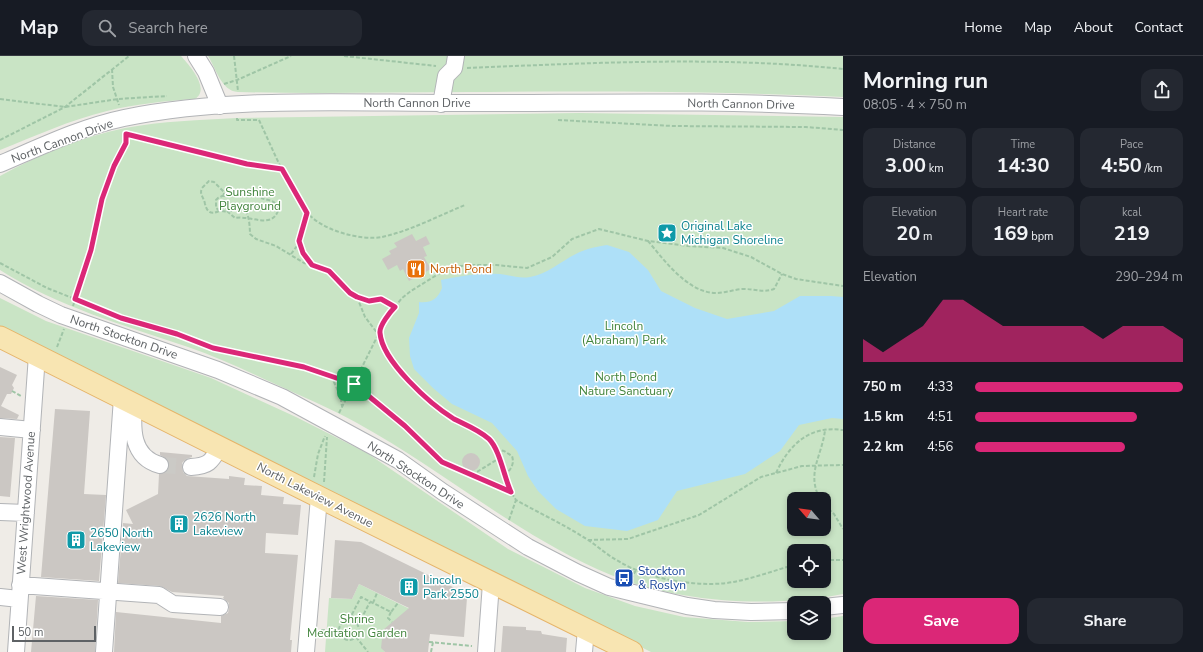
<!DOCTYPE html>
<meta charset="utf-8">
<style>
body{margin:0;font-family:"Nunito Sans",sans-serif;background:#242831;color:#f1f3f6;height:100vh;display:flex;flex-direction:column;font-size:15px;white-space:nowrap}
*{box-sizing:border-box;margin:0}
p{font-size:13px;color:#9ea1a6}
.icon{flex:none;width:22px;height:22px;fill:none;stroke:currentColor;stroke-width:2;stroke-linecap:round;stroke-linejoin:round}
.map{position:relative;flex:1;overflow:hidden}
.drawer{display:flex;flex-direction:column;background:#171b24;width:360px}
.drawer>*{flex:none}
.needle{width:26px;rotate:298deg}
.controls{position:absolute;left:787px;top:436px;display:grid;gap:8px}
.controls a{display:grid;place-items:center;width:44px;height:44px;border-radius:8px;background:#171b24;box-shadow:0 2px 6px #0003;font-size:20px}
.scale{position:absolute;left:12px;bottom:10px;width:84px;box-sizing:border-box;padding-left:4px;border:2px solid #5e6265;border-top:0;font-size:11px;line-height:14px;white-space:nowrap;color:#5e6265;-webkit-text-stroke:3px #fff;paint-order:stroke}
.pin{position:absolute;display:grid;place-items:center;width:34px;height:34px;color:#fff;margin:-17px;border-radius:8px;box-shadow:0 2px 6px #0006}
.round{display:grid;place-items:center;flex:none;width:42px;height:42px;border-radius:12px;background:#242831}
.overview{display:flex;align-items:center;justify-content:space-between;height:68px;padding:0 20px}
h1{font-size:22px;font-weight:700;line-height:30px}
.stats{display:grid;grid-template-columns:repeat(3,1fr);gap:6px;height:68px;padding:4px 20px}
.stats div{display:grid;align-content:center;border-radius:10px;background:#242831;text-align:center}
.stats b{font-size:20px;font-weight:700}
.stats small{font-size:11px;font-weight:400}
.stats p{font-size:11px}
.chart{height:112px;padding:8px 20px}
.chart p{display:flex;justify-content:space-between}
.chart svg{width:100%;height:72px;margin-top:4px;fill:#db2777;opacity:.7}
.button{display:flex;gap:8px;margin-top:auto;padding:8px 20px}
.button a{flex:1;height:46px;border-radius:12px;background:#db2777;color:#fff;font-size:16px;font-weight:700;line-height:46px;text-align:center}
.button a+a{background:#242831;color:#f1f3f6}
ul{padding:0 20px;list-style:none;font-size:13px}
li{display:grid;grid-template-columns:64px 48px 1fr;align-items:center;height:30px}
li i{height:10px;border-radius:5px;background:#db2777}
header{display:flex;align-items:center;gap:24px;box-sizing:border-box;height:56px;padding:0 20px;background:#171b24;border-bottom:1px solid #363941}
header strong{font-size:19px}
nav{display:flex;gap:22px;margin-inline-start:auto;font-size:14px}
.search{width:280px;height:36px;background:#242831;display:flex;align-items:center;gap:10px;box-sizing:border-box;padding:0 14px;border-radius:12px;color:#9ea1a6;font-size:15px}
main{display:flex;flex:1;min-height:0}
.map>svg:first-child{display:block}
.green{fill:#c9e4c5;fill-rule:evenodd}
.water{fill:#aee0f8}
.building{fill:#cbc7c3}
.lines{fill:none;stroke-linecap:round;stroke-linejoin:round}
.minor-tunnel{stroke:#cbcac6;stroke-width:16;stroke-dasharray:16 8;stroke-linecap:butt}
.minor-casing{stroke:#b2b4b7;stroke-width:18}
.major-casing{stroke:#e6b469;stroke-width:23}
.path{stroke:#9fc5a6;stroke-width:2;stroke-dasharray:4 2;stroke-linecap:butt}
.minor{stroke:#fff;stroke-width:16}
.major{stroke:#f8e5b2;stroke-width:21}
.route-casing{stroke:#fff;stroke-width:8}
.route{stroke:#db2777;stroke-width:5}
.labels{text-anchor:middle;stroke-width:3;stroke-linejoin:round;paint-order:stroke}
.street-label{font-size:12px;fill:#5e6265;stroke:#fff}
.park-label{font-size:12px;fill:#43853e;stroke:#fff}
.culture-label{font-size:12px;fill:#0d838f;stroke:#fff;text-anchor:start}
.food-label{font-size:12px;fill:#c56008;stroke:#fff;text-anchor:start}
.transit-label{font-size:12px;fill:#164399;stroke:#fff;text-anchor:start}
</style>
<header>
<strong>Map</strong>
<div class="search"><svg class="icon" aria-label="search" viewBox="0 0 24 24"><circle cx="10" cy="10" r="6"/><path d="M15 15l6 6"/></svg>Search here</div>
<nav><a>Home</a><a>Map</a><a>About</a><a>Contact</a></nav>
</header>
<main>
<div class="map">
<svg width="843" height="596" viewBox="0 0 843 596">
<rect width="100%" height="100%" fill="#efece7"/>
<!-- green -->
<path class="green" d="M0,0H181C189,9 211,33 195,43C165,45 135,48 107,55C70,64 35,80 0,94Z
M208,0H843V41C719,35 594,35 469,36C392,36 315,38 238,36C221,35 216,12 208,0Z
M579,57L843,61V538C772,552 678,547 611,519C519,481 443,414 357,367C330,352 301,340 273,327C245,314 217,301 188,291C124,269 58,251 0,214V120C38,99 82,81 125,72C162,65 200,64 237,62ZM794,443H824V473H794ZM794,495H824V525H794Z
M0,242L46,265L211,322L296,361L367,397L508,493L585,532L635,550L684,561L748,566L794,565V577H824V563L843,560V596H651L0,271Z
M359,528L422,559L382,592L385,596H325L329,542L352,543Z"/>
<!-- water -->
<path class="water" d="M607,189L629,196L648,214L661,235L695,252L727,263L774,255L800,240H831L843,241V363L832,362L799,369L780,395L745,418L677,435L658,464L627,475L585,470L556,453L538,435L528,420L517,395L492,367L452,348L433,332L414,313L410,300L409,282L419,257V246C431,247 437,244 442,232L441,224C461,220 479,217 500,218C510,219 519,223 530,221C552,217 567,199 588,193C594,191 601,190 607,189Z"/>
<!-- building -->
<path class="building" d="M412,178L416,185L426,180L430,188L423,191L427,200L424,201L431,213L409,225L403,213L400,215L397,209L388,214L382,203L391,198L389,195L397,191L394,187Z
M0,311L17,319L12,329L14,332L11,338H7L1,350L19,359L17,363L0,362Z
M55,353L90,355L84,438L106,439L99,525L41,521Z
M0,381L15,382L10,441L0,440Z
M160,396L192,399V401L186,403L182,407L183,416L187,420L229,423V420L245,422L244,429L262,430L261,439L284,441L283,448L301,449L298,479L266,477L265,497L298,499L290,584H292L291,596H114L116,556L221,567V560L228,557L229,552V547L223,542L224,540L172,536L160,530L118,527L123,467L133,468L126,454L158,438L159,418L166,416L169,408L167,403L160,399Z
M462 406a9 9 0 1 1 18 0a9 9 0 1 1-18 0Z
M335,484L361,486L463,536L467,542L464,581L430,578L428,596H385L381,592L383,574L409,552L359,528L352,543L331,542Z
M36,540L98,544L95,596H31Z
M503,570L526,571V574L541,575L542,578L567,582L566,596H501Z"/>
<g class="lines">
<!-- minor-tunnel -->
<path class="minor-tunnel" d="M160,409L191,411"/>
<defs>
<path id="minor" d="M196,0L206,16L220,50
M441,48L446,20L454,12L456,0
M0,108C40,91 81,71 124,62C238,39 359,48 475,47C597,47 721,44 843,51
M0,227L38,248L61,259L218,314L282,341L398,404L443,436L528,491L578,517L609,531L687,550L714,554L751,556L794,555
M134,348C132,372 131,401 160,409
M0,371L32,374
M191,411C209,410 211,406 220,391
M0,456L26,457
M20,529L159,539L173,548L220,551
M0,541L19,543
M824,551L843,549
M16,596L37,299
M104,596L122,342
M306,596L319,441
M486,596L491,527
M584,596L586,573"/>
<path id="major" d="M0,281L329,446L632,596"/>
</defs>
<!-- minor casing -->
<use href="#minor" class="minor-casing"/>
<!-- major casing -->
<use href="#major" class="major-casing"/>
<!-- path -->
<path class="path" d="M234,0L238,35
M344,0L436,10
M467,12C592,7 718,0 843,13
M112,13L113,31L119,49
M224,28L237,24L291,0
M0,43L65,51L118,43L167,40
M237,62V64H259C273,94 287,129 307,156C320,174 361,185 382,181C410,175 438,160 465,149
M558,64L673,70L806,71L843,74
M126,78L247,108L282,113
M0,84L65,51L129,0
M224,139L218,142L216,144V152C232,165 249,133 250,178L256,183L276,190L304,207L329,215L350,237L357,241L369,245L381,243L395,251
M219,155C211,159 207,156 205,148C204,141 199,139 202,132L209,125L214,126L224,136L223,155
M227,155L235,162C251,159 271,173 278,155C277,144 270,145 261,142
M648,185C664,204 688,237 716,237C726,237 735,233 744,233C756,233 762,237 774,233L782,218
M299,186L303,197L311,208
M291,198L297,190L307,157
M0,207L47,232L121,261L177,278L213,292L304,311L354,328L405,370L442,406L511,436L516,444C539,457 565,469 588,484C599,491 608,500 620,506C650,524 704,533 738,525C757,521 776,514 794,509
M357,241L365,261L378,278
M73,250L91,194L102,143L114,110L126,87L125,75
M379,276L383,291L395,311L432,348L454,363L481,377L489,383L495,391L510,435
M57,291L64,273
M331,320L340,339L342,350
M12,335L21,340
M339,357L387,261L402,242L411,235L448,212L468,209H496L527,212L552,201L572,183L599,173L648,185L688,190L723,192L751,201L782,218L796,223L843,230
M496,393L504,395L512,400C515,409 510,414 504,420
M776,417C789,389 809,369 843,374
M472,419L498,403
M314,421L318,398L325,380
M324,426L327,381
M820,443C806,417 822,400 825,374
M824,449L834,458L843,473
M509,464L516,444
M588,484L628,483L699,459L761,421L802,410L843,409
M824,504H843
M631,523L636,514
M373,547L377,537
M391,556L388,562L392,566
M349,564L361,541L391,556L398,547
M339 574a10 10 0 1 1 20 0a10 10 0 1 1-20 0Z
M358,569L370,546
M321,574L339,575
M356,581L368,596
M429,586L472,590
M431,596L433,586"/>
<!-- minor -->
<use href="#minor" class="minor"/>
<!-- major -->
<use href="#major" class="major"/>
</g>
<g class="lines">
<defs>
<path id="route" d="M126,78L247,108L282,113L307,157L299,185L303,197L312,209L329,215L350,237L357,241L369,245L381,243L395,251C390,256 379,270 380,277C382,305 430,348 454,363C466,369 479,374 489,383C500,394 504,421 511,436L442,406L405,370L354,328L304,311L213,292L177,278L121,262L75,243L91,194L102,143L114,110L126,87Z"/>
</defs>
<!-- route casing -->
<use href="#route" class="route-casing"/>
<!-- route -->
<use href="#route" class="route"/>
</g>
<!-- icons -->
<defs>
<symbol id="sight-square" viewBox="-11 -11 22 22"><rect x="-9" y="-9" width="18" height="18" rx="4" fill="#0f9aa8" stroke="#fff"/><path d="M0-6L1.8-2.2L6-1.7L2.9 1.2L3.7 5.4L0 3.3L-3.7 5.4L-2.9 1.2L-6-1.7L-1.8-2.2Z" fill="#fff"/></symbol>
<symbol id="restaurant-square" viewBox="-11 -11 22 22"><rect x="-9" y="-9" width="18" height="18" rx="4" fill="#e8710a" stroke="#fff"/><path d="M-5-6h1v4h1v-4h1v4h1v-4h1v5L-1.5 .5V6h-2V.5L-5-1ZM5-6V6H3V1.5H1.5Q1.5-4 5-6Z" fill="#fff"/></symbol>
<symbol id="building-square" viewBox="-11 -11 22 22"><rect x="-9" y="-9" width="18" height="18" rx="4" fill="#0f9aa8" stroke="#fff"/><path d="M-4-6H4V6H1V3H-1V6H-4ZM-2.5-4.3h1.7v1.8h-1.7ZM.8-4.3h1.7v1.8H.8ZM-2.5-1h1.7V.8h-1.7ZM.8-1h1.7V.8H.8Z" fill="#fff"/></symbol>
<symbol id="bus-square" viewBox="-11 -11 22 22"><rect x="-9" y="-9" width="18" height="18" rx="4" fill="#1a4fb4" stroke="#fff"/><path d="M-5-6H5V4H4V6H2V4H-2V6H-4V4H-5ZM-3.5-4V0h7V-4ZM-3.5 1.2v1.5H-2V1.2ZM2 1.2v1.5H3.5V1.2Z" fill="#fff"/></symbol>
</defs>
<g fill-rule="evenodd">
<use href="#sight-square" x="656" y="166" width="22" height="22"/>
<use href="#restaurant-square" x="405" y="202" width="22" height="22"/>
<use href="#building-square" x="168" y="457" width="22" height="22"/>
<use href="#building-square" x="65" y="473" width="22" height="22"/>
<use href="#bus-square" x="613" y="511" width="22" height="22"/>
<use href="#building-square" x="398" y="520" width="22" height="22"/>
</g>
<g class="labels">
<!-- street labels -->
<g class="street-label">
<text x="417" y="51">North Cannon Drive</text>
<text transform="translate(741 48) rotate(1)" y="4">North Cannon Drive</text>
<text transform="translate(62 85) rotate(-20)" y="4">North Cannon Drive</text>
<text transform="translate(124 281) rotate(19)" y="4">North Stockton Drive</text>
<text transform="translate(416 419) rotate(33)" y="4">North Stockton Drive</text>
<text transform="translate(315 439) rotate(27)" y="4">North Lakeview Avenue</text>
<text transform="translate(26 447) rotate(-86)" y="4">West Wrightwood Avenue</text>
</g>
<!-- park labels -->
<g class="park-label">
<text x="250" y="140">Sunshine<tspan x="250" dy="14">Playground</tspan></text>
<text x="624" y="274">Lincoln<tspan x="624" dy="14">(Abraham) Park</tspan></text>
<text x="626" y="325">North Pond<tspan x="626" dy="14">Nature Sanctuary</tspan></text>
<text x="357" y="567">Shrine<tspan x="357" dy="14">Meditation Garden</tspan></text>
</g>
<!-- culture labels -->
<g class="culture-label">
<text x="681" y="174">Original Lake<tspan x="681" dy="14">Michigan Shoreline</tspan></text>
<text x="193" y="465">2626 North<tspan x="193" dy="14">Lakeview</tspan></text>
<text x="90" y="481">2650 North<tspan x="90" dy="14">Lakeview</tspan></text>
<text x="423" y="528">Lincoln<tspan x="423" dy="14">Park 2550</tspan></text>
</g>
<!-- food labels -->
<g class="food-label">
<text x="430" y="217">North Pond</text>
</g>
<!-- transit labels -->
<g class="transit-label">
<text x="638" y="519">Stockton<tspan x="638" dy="14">&amp; Roslyn</tspan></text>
</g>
</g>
</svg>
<div class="controls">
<a><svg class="needle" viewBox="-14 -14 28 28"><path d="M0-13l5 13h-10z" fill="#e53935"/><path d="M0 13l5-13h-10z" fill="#9ea1a6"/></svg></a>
<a><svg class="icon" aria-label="locate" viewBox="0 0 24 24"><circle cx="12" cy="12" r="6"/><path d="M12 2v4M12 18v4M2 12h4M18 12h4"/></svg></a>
<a><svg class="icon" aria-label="layers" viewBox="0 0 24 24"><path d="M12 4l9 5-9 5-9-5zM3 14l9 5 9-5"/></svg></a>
</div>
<div class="scale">50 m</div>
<div class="pin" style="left:354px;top:328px;background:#1e9e55"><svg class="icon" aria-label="arrive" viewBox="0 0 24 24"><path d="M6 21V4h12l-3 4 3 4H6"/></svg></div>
</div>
<section class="drawer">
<div class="overview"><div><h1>Morning run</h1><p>08:05 · 4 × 750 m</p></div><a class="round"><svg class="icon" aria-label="share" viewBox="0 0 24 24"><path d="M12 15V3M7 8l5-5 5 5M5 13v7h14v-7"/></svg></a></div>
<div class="stats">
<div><p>Distance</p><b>3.00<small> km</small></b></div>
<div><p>Time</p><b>14:30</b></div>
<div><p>Pace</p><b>4:50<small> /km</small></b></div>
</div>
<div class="stats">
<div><p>Elevation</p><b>20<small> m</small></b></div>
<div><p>Heart rate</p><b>169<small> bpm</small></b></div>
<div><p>kcal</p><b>219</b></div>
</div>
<div class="chart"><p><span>Elevation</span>290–294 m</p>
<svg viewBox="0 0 160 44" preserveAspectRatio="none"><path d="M0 44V30L10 38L20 30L30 22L40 6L50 6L60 14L70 22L80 22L90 22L100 22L110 22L120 30L130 22L140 22L150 22L160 30V44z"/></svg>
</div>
<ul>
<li><b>750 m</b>4:33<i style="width:100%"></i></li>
<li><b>1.5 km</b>4:51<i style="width:78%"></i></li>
<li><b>2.2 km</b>4:56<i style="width:72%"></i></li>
</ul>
<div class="button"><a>Save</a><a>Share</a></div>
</section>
</main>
